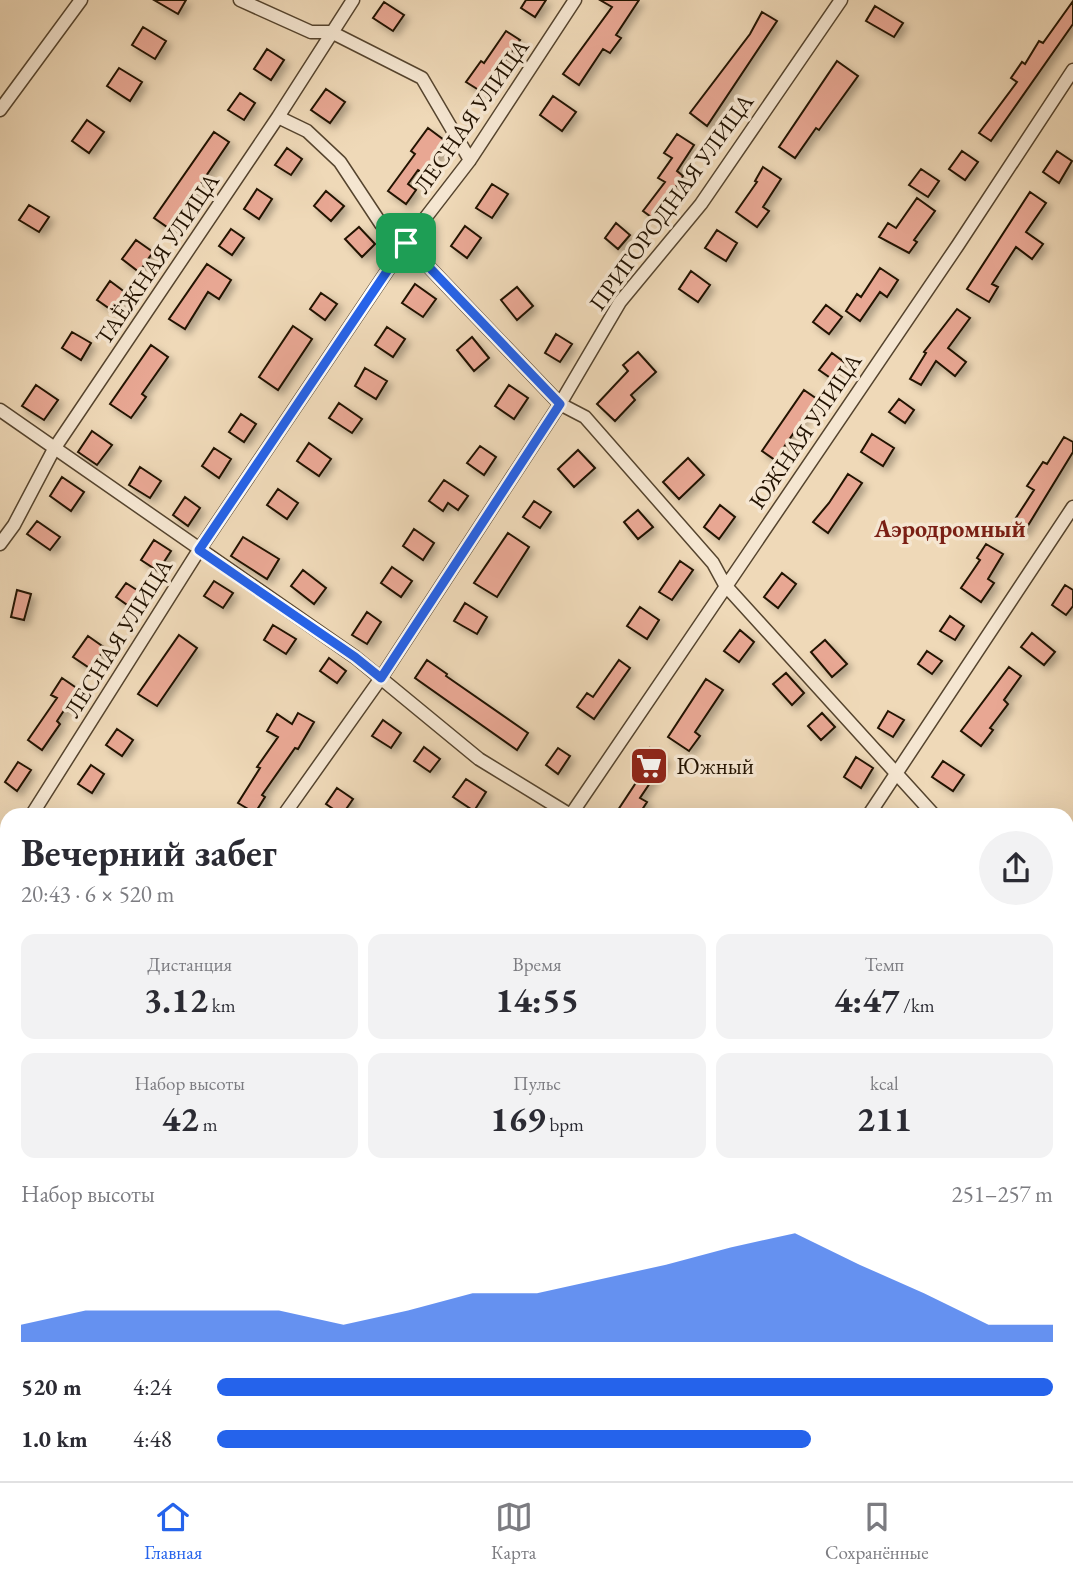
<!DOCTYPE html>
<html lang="ru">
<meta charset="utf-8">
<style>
body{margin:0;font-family:"EB Garamond",serif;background:#f2f2f3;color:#2b2b33;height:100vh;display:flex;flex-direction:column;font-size:26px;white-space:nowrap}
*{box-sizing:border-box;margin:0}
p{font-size:23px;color:#7c7c81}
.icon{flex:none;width:38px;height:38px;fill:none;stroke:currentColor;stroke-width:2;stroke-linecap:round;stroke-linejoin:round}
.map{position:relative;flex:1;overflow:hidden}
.details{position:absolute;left:0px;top:808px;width:1074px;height:674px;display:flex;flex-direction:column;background:#fff;border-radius:21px 21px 0 0;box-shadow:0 7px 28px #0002}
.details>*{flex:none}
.pin{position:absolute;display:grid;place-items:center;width:60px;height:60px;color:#fff;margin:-30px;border-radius:14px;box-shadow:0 4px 10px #0006}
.round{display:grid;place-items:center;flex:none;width:74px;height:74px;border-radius:37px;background:#f2f2f3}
.overview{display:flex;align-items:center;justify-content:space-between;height:119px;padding:0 21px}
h1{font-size:38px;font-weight:700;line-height:52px}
.metrics{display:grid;grid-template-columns:repeat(3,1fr);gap:10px;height:119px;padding:7px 21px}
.metrics div{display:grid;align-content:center;border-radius:14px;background:#f2f2f3;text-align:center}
.metrics b{font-size:35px;font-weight:700}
.metrics small{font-size:19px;font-weight:400}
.metrics p{font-size:19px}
.chart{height:196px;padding:14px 21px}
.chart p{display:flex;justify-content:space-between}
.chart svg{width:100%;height:126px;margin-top:7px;fill:#2563eb;opacity:.7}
ul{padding:0 21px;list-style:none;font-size:23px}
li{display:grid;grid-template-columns:112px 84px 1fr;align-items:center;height:52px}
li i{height:18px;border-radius:9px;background:#2563eb}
.dock{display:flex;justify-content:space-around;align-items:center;height:98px;border-top:2px solid #e1e1e2;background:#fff;font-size:19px;color:#7c7c81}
.dock a{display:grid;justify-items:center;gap:4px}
.dock .active{color:#2563eb}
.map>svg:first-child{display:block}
.building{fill:#e8a793;stroke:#221200;stroke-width:2;filter:url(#shadow)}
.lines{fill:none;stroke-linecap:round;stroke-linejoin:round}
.lane-casing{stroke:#55442e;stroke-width:9}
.street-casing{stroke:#55442e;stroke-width:15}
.lane{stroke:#f5e6d1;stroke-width:6}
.street{stroke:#f5e6d1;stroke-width:12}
.route-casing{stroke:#fff;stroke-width:14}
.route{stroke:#2563eb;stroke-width:9}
.labels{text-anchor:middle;stroke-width:7;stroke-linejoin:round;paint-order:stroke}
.street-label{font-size:23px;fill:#221200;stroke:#f5e6d1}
.poi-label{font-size:23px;fill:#221200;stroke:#f5e6d1;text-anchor:start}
.neighbourhood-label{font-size:24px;font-weight:bold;fill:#7a1f14;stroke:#f5e6d1}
</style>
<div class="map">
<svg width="1073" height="1481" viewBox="0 0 1073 1481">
<defs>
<filter id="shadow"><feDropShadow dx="4.5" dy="4.5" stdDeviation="3.5" flood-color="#0004"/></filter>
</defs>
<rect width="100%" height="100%" fill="#efd9b8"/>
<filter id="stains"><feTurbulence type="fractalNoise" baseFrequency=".00286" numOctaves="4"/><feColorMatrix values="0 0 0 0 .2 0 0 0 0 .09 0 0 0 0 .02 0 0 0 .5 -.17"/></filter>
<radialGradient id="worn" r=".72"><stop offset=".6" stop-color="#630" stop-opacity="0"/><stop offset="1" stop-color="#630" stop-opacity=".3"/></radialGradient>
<!-- building -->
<path class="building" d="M154,0H186L178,14Z
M526,0H546L535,17L521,8Z
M600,0H639L616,35L621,38L610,53L603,49L579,85L563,74L612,7Z
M1073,1V24L991,141L979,133L1017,82L1011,78L1022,62L1025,64L1039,41L1043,43Z
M384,2L404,15L393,31L373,18Z
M875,6L903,23L894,37L866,21Z
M762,12L777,21L707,126L690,113L750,34Z
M143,27L166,41L155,59L132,45Z
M506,31L520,40L482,92L466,82L481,61L484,63Z
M267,49L284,60L271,80L254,69Z
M837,61L858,76L819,130L816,128L795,158L779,147Z
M119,68L142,82L130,101L107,86Z
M326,89L345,102L330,123L311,110Z
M240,93L255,103L244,120L228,110Z
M553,96L576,112L562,131L540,115Z
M87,120L104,132L89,153L72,141Z
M428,128L448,143L425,174L418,170L408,184L416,190L406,204L388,191L415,154L411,151Z
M214,132L229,142L170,229L154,218Z
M677,134L694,145L677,171L683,176L654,219L643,211L665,182L658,178L672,158L664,153Z
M287,148L302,159L291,175L275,165Z
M962,151L978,162L965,180L949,169Z
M1057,151L1072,161L1059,183L1043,172Z
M763,167L781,179L763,207L769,211L757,227L736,212L757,182L755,181Z
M921,169L939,181L928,197L909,185Z
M492,184L508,194L492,218L476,208Z
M257,189L272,199L259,219L244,209Z
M326,191L344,206L331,221L314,206Z
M1030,192L1046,203L1026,232L1043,244L1032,259L1016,247L992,284L998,287L989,302L967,289Z
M917,198L935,211L914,240L917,242L909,253L879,237L888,223L896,228Z
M29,205L49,217L39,232L19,220Z
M616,223L630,235L618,249L605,238Z
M465,226L481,238L467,258L451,246Z
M359,227L375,244L362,257L345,239Z
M231,229L244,238L232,255L219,246Z
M717,230L737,243L726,261L705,248Z
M136,240L153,252L139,272L122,259Z
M207,264L231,280L219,299L208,292L185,329L169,319Z
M880,268L898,280L887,297L880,292L860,321L846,311L857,294L861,297Z
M691,271L710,285L698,302L679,289Z
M110,281L126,293L113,311L97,300Z
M415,284L436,299L423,317L402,303Z
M517,287L533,306L517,320L501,300Z
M321,293L337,304L325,320L310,309Z
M826,305L842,317L829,334L813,322Z
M957,309L970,318L948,348L966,362L955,376L936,361L921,385L910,379L926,353L924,352Z
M293,326L312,339L278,390L259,377Z
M387,327L405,339L393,357L375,345Z
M72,332L91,343L81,360L62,348Z
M556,334L572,344L560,362L545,353Z
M472,337L489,358L474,371L457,350Z
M151,345L168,357L142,394L146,397L131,418L110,404Z
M638,352L656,372L631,395L635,400L615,421L597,404L628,371L623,365Z
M832,353L844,362L832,379L819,370Z
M365,368L387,381L376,399L355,386Z
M36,385L58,400L44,420L22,406Z
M509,385L528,398L514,419L495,406Z
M804,390L817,399L775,460L762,451Z
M899,399L914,410L905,423L889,412Z
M339,403L362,419L352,433L329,418Z
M241,414L256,424L244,442L229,432Z
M92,431L112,445L97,465L78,452Z
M872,434L894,448L883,466L861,452Z
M1064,437L1073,442V452L1024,532L1012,524L1034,490L1027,486L1043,462L1047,464Z
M309,443L331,459L319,476L297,461Z
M480,446L496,457L484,475L467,463Z
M214,448L231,459L219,478L202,466Z
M578,450L595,468L574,487L558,469Z
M688,458L704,475L679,499L663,482Z
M140,467L161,481L150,498L129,485Z
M848,474L862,483L828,533L813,522L829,503Z
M62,477L84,492L71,511L50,496Z
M444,480L468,496L458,510L448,503L443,511L429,501Z
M278,489L298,503L287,519L267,505Z
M185,497L200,508L188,526L173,515Z
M534,501L551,512L540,528L523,517Z
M720,505L735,517L719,539L704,527Z
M638,510L653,527L638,539L624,522Z
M37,521L60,537L50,550L27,534Z
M414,529L434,543L423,560L403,546Z
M508,533L529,547L497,597L474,583Z
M243,537L279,559L267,579L231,556Z
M154,540L171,551L158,571L141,560Z
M986,544L1003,554L988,579L994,583L981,602L961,588L980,560L977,558Z
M680,561L693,570L672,600L659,592Z
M392,567L412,581L401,597L381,583Z
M303,570L326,588L314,604L291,586Z
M782,573L796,584L778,608L764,597Z
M214,581L233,593L223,608L204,596Z
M126,583L143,594L133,609L116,597Z
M1065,585L1073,590V606L1066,615L1052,605Z
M17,590L31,594L24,620L11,617Z
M465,603L487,617L477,634L454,621Z
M640,607L659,620L647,639L627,626Z
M367,612L381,622L367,644L352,635Z
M950,616L964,626L955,640L940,631Z
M273,625L296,639L286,654L264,640Z
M740,630L754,642L739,662L724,651Z
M1032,633L1055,652L1044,665L1021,647Z
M179,635L197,648L157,706L138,694Z
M88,636L105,648L91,669L73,657Z
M825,640L847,664L832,677L811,652Z
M927,651L942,661L932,674L918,664Z
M329,658L346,671L337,683L320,671Z
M427,660L447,674L446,676L528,733L517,750L415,678Z
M619,660L630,668L594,719L577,707L587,693L593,697Z
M1009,667L1021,676L1004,700L1008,704L990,728L993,730L981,746L961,731Z
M786,673L804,693L792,705L773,684Z
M62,678L78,689L57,721L60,724L42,750L28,740L57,698L51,695Z
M706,679L723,690L695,732L700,736L689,751L668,737Z
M888,711L904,720L893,737L878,728Z
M298,713L314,722L298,749L295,748L262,795L265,797L255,813L238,803L260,768L257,767L278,737L267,731L277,714L292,724Z
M822,713L835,727L821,740L808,726Z
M383,720L401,733L391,748L372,736Z
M117,729L133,740L122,756L106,745Z
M424,747L440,759L430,772L414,761Z
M558,748L570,756L558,774L546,765Z
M650,748L666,759L640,798L647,802L638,816H614L641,775L634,771Z
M856,757L873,768L861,788L844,777Z
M943,761L964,775L953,791L932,777Z
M18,762L31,770L17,791L5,782Z
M91,765L104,774L92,793L78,784Z
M466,779L486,792L474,811L453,797Z
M337,788L353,799L342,815L326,804Z"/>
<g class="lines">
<defs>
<path id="lane" d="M0,1335L7,1340
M0,1407L7,1411
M132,1475L145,1481
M208,1475L209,1481"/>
<path id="street" d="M240,0L311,32H331L422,78L470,160
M0,110L81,0
M278,117L307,131L340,162L381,224L406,243L560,404L585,417L713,563L725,585L935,816
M0,410L355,657L479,759L572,816
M0,544L14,525L54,449L278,117L353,0
M31,816L199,550L406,243L470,160L575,0
M283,816L381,678L560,404L620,302L701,204L841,0
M570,816L958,245L1073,70
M868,816L1073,507
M0,865L7,854
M0,907L7,910
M1068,957L1073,966
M1068,996L1073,987
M0,1125L7,1130
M0,1237L7,1225
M1068,1350L1073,1353
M571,1475L581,1481
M936,1475L945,1481
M766,1481L770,1475
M1071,1481L1073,1477"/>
</defs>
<!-- lane casing -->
<use href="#lane" class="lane-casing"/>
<!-- street casing -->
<use href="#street" class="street-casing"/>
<!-- lane -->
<use href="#lane" class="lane"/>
<!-- street -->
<use href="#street" class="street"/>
</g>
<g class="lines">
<defs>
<path id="route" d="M406,243L560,404L381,678L355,657L199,550Z"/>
</defs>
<!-- route casing -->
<use href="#route" class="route-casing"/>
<!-- route -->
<use href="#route" class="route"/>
</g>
<!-- icons -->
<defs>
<symbol id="supermarket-square" viewBox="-11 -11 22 22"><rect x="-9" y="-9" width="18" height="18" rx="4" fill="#8f2418" stroke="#f5e6d1"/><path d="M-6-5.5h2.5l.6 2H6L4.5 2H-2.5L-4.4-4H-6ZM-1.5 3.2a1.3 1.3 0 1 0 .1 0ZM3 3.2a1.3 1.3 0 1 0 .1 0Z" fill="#fff"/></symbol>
</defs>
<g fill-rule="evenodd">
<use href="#supermarket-square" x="627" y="744" width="44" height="44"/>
</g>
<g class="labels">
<!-- street labels -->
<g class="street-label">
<text transform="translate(471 116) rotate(-55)" y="8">ЛЕСНАЯ УЛИЦА</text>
<text transform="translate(671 202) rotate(-54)" y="8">ПРИГОРОДНАЯ УЛИЦА</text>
<text transform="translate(157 259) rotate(-56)" y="8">ТАЁЖНАЯ УЛИЦА</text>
<text transform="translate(805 431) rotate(-56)" y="8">ЮЖНАЯ УЛИЦА</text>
<text transform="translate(118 638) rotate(-58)" y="8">ЛЕСНАЯ УЛИЦА</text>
</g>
<!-- poi labels -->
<g class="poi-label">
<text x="676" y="774">Южный</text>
</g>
<!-- neighbourhood labels -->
<g class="neighbourhood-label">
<text x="950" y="537">Аэродромный</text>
</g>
</g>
<rect width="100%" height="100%" filter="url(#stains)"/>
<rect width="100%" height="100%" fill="url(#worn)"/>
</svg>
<div class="pin" style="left:406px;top:243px;background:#1e9e55"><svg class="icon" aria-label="arrive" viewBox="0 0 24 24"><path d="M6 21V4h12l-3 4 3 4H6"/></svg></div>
<section class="details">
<div class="overview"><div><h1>Вечерний забег</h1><p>20:43 · 6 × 520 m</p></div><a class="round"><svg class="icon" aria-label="share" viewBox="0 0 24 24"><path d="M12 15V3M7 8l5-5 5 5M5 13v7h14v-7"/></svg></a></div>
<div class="metrics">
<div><p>Дистанция</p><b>3.12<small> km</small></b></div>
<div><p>Время</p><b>14:55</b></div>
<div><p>Темп</p><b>4:47<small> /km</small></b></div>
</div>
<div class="metrics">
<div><p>Набор высоты</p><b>42<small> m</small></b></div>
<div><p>Пульс</p><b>169<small> bpm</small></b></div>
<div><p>kcal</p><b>211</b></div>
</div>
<div class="chart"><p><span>Набор высоты</span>251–257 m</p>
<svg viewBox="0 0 160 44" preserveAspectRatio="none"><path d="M0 44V38L10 33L20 33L30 33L40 33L50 38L60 33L70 27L80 27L90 22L100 17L110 11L120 6L130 17L140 27L150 38L160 38V44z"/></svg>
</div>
<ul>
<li><b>520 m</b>4:24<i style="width:100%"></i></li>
<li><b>1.0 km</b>4:48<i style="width:71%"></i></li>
</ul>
</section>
</div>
<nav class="dock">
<a class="active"><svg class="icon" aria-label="home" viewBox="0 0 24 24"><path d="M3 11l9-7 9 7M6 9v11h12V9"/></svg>Главная</a>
<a><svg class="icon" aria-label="map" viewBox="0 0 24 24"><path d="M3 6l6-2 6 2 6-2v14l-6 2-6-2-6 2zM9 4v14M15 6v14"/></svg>Карта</a>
<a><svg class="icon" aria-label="saved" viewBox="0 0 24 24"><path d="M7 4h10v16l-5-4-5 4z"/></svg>Сохранённые</a>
</nav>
